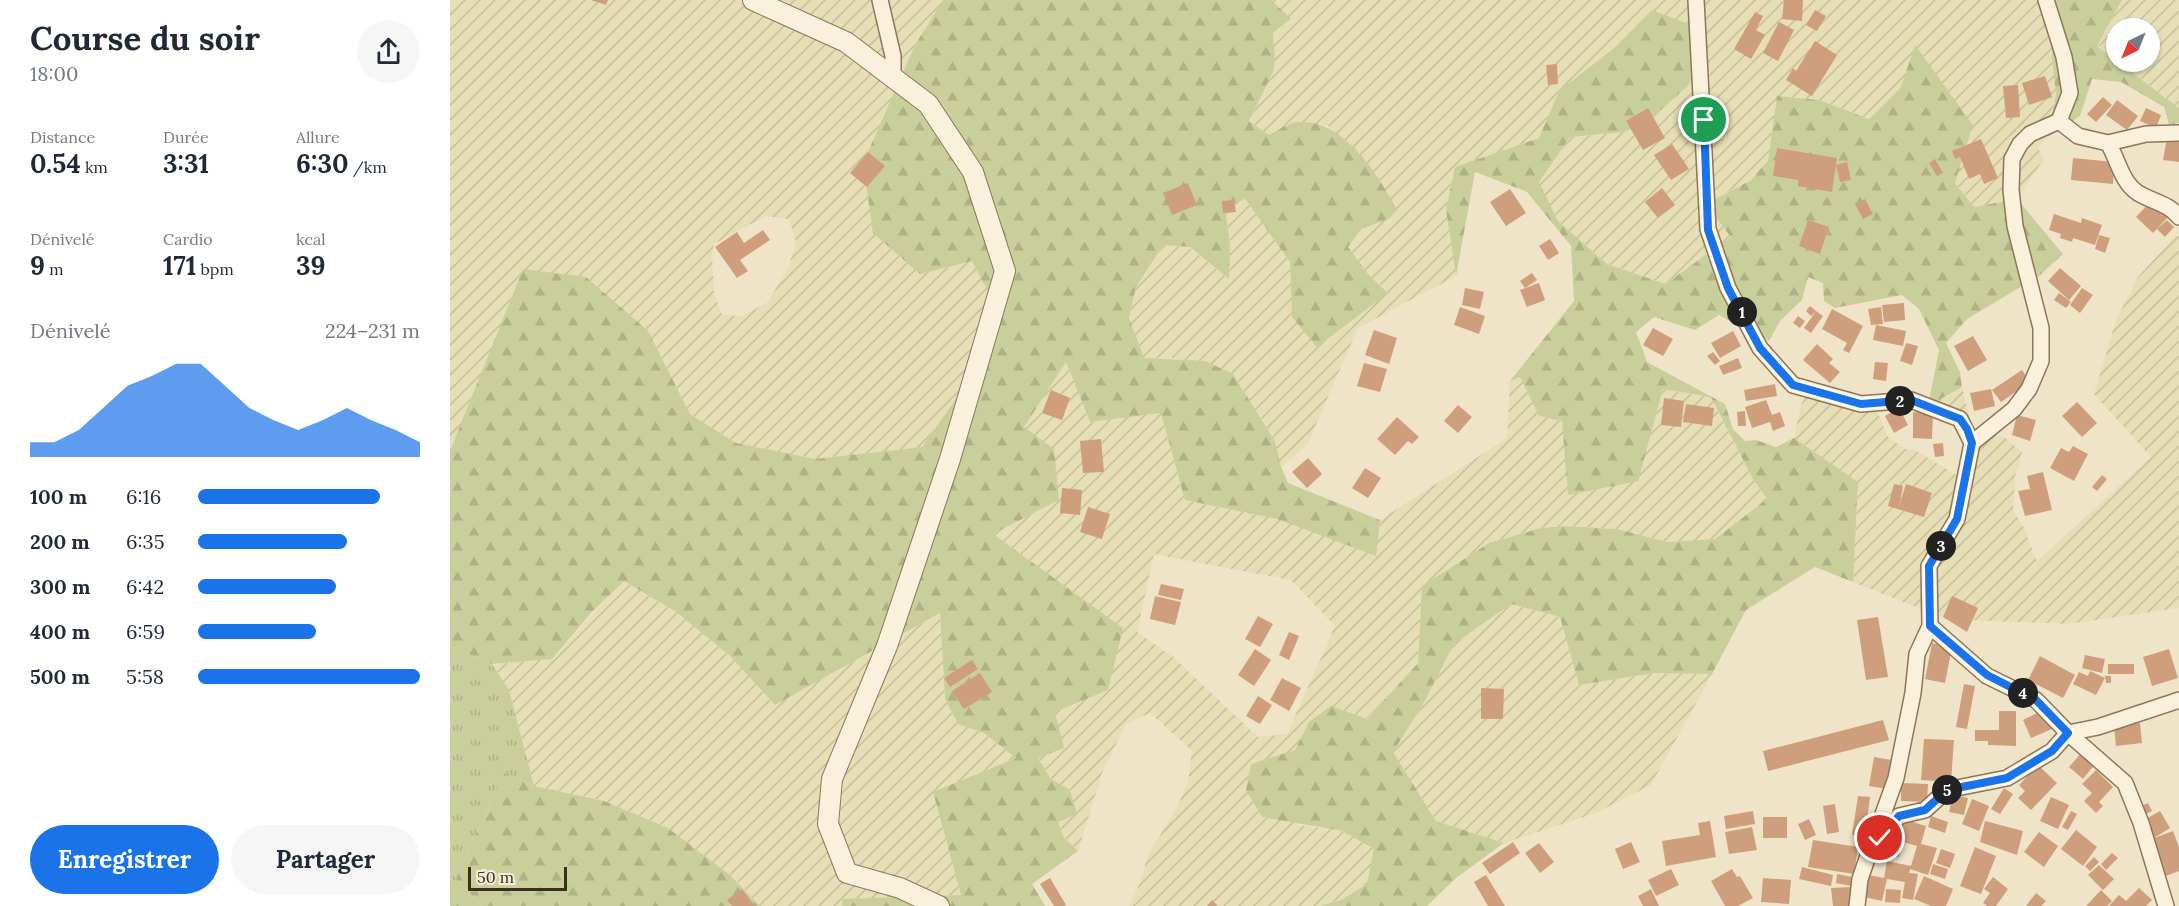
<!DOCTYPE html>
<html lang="fr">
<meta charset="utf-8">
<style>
body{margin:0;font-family:Lora,serif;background:#f6f6f7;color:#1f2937;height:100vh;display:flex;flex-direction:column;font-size:22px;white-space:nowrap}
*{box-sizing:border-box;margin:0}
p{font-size:20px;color:#747a83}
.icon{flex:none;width:33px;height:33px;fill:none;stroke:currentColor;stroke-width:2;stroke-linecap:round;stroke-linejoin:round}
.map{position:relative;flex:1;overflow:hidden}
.panel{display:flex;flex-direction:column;background:#fff;width:450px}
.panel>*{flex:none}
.needle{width:39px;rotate:223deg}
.controls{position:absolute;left:1656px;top:18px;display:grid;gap:12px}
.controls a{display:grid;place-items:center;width:54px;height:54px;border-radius:50%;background:#fff;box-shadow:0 2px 4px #0004;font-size:30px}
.scale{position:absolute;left:18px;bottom:15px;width:99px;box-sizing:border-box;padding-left:6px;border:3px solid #3d2e20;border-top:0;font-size:16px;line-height:21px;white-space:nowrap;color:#3d2e20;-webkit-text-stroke:4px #f7eed8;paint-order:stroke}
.pin{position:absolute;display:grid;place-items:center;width:51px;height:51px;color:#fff;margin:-26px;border:3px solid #fff;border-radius:50%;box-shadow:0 2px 6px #0007}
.km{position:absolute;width:30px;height:30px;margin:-15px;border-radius:50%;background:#222;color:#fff;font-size:16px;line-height:30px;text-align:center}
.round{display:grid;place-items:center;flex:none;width:63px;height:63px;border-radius:32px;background:#f6f6f7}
.overview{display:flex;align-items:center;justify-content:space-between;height:102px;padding:0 30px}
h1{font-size:33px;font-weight:700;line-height:45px}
.metrics{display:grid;grid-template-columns:repeat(3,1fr);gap:9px;height:102px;padding:6px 30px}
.metrics div{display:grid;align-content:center}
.metrics b{font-size:26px;font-weight:700}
.metrics small{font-size:16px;font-weight:400}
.metrics p{font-size:16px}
.chart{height:168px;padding:12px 30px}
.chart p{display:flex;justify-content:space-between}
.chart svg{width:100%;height:108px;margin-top:6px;fill:#1a73e8;opacity:.7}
.action{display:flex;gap:12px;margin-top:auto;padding:12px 30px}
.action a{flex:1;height:69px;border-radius:36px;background:#1a73e8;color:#fff;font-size:24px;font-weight:700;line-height:69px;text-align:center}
.action a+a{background:#f6f6f7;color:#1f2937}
ul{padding:0 30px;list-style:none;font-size:20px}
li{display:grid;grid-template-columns:96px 72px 1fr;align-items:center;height:45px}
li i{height:15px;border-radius:8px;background:#1a73e8}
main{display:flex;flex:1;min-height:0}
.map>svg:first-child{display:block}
.farmland{fill:url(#farmland-furrows);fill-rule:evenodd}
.grass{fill:url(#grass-tufts)}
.forest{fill:url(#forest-firs)}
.building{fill:#cf9f7d}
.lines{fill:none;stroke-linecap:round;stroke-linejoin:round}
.minor-casing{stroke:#8d765c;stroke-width:18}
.tertiary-casing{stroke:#8d765c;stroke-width:22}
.minor{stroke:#faf1dc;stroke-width:15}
.tertiary{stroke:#faf1dc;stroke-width:20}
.route-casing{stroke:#fff;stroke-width:12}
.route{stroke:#1a73e8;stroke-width:8}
</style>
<main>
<section class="panel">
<div class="overview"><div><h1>Course du soir</h1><p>18:00</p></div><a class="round"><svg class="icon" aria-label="share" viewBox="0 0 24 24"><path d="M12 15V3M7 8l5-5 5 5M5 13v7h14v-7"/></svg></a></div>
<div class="metrics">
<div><p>Distance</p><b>0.54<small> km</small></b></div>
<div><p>Durée</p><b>3:31</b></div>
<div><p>Allure</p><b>6:30<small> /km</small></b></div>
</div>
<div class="metrics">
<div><p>Dénivelé</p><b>9<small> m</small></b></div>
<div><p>Cardio</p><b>171<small> bpm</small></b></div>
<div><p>kcal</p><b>39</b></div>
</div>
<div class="chart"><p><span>Dénivelé</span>224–231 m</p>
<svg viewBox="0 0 160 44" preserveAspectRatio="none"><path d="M0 44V38L10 38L20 33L30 24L40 15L50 11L60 6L70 6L80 15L90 24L100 29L110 33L120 29L130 24L140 29L150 33L160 38V44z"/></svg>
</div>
<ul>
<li><b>100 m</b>6:16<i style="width:82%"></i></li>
<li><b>200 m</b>6:35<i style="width:67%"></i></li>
<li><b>300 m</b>6:42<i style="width:62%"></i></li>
<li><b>400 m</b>6:59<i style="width:53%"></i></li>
<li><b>500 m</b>5:58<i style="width:100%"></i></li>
</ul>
<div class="action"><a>Enregistrer</a><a>Partager</a></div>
</section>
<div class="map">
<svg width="1729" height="906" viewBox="0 0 1729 906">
<defs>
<pattern id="farmland-furrows" width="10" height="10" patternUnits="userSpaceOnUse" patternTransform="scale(1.5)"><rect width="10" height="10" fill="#e6deb5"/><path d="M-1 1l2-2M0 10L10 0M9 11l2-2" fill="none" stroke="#c6bf9b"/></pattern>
<pattern id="grass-tufts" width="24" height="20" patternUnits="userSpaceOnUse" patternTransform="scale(1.5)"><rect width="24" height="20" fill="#c9cf9b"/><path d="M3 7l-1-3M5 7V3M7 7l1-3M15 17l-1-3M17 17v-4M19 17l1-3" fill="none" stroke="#aeb285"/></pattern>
<pattern id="forest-firs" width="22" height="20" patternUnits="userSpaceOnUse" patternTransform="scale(1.5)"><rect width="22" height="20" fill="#c9cf9b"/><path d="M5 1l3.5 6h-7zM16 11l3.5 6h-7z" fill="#aeb285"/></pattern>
</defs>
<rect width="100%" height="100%" fill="#f0e4c8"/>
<!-- farmland -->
<path class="farmland" d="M0,0H493L465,45L413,163L470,274L522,261L545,303L529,366L472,447L365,459L286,443L240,414L198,331L0,450ZM316,216L339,219L346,242L338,268L318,302L292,316L272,315L264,292L262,257L264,244Z
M821,0H1604L1602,59L1606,94L1598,137L1588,148L1594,159L1567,199L1524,207L1505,183L1523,125L1451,87L1419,119L1369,100L1327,96L1318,160L1301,179L1256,204L1282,237L1215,284L1157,264L1108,221L1088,182L1120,137L1174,132L1202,11L1164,48L1109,91L1089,138L1005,167L996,210L1006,276L908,328L857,445L831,467L825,441L783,374L722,358L694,359L679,318L686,287L713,245L739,247L779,279L780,245L775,206L795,199L840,262L842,283L938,292L918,274L898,247L911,229L939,219L918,167L906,151L877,125L848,122L819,135L799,121L823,72L825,59Z
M1672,0H1729V108L1668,62H1700V28H1666V60L1647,45Z
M1725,236H1729V608L1617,624L1496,619L1403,582L1408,482L1344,438L1351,405L1362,383L1382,386L1425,405L1437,436L1455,449L1465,450L1511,478L1522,442L1478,406L1512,387L1521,425L1555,438L1572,452L1565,476L1563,511L1573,526L1587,561L1701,457L1644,394L1666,320L1688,277Z
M616,361L640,422L711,413L735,500L827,519L925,555L930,520L1057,438L1060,381L1070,376L1089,416L1112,421L1188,480L1213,389L1261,397L1303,479L1317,499L1265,539L1217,542L1167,529L1114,526L1091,528L1039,543L972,586L968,663L942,693L916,719L859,722L845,750L849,825L892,831L925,849L917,884L891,900L869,906H679L690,883L698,855L726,809L738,783L742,751L700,713L676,724L652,773L628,851L614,838L608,821L601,779L588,758L605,712L658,690L543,534L609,499L574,427ZM704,554L841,580L885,626L837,734L808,737L723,657L687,632Z
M174,580L225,611L280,656L325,705L490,613L495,699L508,724L534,733L566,758L483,792L511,895L393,899L392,906H310L280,875L218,828L154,801L84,786L59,690L42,664L102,659Z
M1061,604L1110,617L1129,685L1204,673L1262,674L1201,785L1146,813L1054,843L986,821L943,752L971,708L1004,644Z"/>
<!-- grass -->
<path class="grass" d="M0,646L42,664L59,690L84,786L54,773L6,879L32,906H0Z"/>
<!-- forest -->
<path class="forest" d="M493,0H821L841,19L823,32L825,59L823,72L799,121L819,135C827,131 840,122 849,122C894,119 928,174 947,210L939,219L911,229L898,247L918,274L938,293L867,347L842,317L840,262L795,199L775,207L780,245L779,279L740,247L713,245L686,287L679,318L694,358L755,361L783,374L825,441L831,467L838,483L930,520L926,556L827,519L735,500L711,413L640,422L616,362L574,427L604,449L609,500L543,534L673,628L658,690L605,712L614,748L588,758L601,779L620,790L627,814L608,822L614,838L628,851L582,884L595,906H392V899L511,895L483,792L566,758L534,733L508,724L495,699L490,613L325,705L280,656L225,611L174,581L142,612L102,659L42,664L0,646V451L73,269L136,277L198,331L240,414L286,443L365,459L472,447L529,366L544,303L522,261L470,274L423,233L413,163L465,45Z
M1604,0H1672L1647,46L1729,108V123L1719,125L1714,107L1671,82L1642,79L1630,116L1598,137L1606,94L1602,59Z
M1202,10L1249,28L1248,60L1238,86L1198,121L1174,132L1120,137L1089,182L1108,221L1157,264L1215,284L1281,237L1256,204L1301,180L1318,160L1327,96L1369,100L1419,119L1451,87L1465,45L1523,125L1505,183L1524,207L1567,199L1613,254L1589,276L1517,319L1496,343L1510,372L1512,387L1478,406L1489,350L1469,309L1452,295L1385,308L1374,301L1373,283L1358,277L1352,300L1330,321L1319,341L1269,315L1245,330L1204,317L1186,332L1197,362L1275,404L1283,429L1295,441L1306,440L1326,447L1344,438L1408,482L1403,582L1365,567L1296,610L1262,674L1204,673L1129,685L1110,617L1061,604L1004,644L971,708L943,752L986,821L1054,843L1006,878L977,906H869L891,900L917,884L924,849L892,831L812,817L796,790L801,764L845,750L859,722L881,706L917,719L968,663L972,586L1039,543L1091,528L1114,526L1167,529L1217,542L1265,539L1317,499L1303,479L1261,397L1213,389L1188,481L1118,495L1112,421L1089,416L1070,377L1060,381L1124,301L1121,246L1077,192L1025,172L1006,276L996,210L1005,167L1089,138L1109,91L1164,48Z
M54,773L84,786L154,801L218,828L280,875L310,906H32L6,879Z"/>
<!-- building -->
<path class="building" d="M141,0H158L156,5Z
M1334,0H1353L1352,21L1332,19Z
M1365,10L1376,16L1367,31L1356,25Z
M1305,12L1313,16L1306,30L1315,35L1301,59L1284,49Z
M1329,22L1344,30L1328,61L1313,53Z
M1365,41L1387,55L1362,96L1336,80L1343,68L1346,71Z
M1107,64L1108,84L1098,85L1096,65Z
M1595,76L1602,97L1579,105L1572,83Z
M1568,85L1570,117L1556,118L1553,86Z
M1653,97L1662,105L1646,122L1637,114Z
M1667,100L1688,116L1677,130L1656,115Z
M1198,108L1215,138L1193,150L1176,121Z
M1696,108L1711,115L1706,128L1690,121Z
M1717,138L1729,140V162L1713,160Z
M1531,139L1548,178L1534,184L1530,174L1519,179L1510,157L1505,159L1502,151Z
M1222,144L1239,169L1221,180L1204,155Z
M1327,148L1387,158L1382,192L1348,186V180L1323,176Z
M418,152L435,166L417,187L400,173Z
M1623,158L1664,162L1663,184L1621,180Z
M1485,159L1493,173L1487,176L1479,163Z
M1397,162L1401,180L1390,182L1386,165Z
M738,183L747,205L722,215L713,193Z
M1212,188L1225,205L1208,218L1195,202Z
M1060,189L1076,213L1056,226L1040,202Z
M1415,199L1423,214L1413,219L1405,204Z
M784,200L786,212L773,213L772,201Z
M1701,201L1718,217L1703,233L1686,217Z
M1604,214L1631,223L1632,218L1652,225L1645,245L1623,238L1622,242L1610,238L1611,234L1599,230Z
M1358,220L1379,227L1370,254L1349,246Z
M1717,220L1724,227L1715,237L1707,229Z
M313,230L320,240L290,260L298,271L287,278L265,247L287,232L294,243Z
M1649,235L1660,238L1655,253L1645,249Z
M1100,239L1109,253L1098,260L1089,246Z
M1610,268L1631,286L1619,300L1598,281Z
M1082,273L1087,280L1075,288L1070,281Z
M1089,283L1095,300L1077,307L1070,290Z
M1015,288L1034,292L1030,309L1012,305Z
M1632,288L1643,295L1630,313L1620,305Z
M1609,293L1621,302L1616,308L1604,300Z
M1454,303L1455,320L1434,322L1432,305Z
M1360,306L1366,311L1361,316L1356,311Z
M1010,307L1035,316L1029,334L1004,325Z
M1431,307L1433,324L1421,325L1418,309Z
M1382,309L1413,326L1399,353L1393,350L1397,343L1372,329Z
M1366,311L1373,316L1361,333L1354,328Z
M1348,316L1355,321L1350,328L1343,323Z
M1426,325L1456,331L1453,346L1423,340Z
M1203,328L1223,339L1213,356L1193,345Z
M924,330L947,338L939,364L915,355Z
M1283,331L1291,346L1270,358L1261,343Z
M1523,336L1537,360L1518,371L1504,346Z
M1456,343L1468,346L1462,365L1450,361Z
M1367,344L1383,359L1379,363L1390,372L1380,383L1353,360Z
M1263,352L1270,361L1265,365L1257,356Z
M1288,358L1292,368L1273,375L1269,366Z
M1425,362L1438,363L1436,381L1423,379Z
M914,363L937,369L930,392L907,386Z
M1572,370L1580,382L1551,402L1542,390Z
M1325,384L1327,396L1296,401L1294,390Z
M1541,389L1545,406L1524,411L1520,393Z
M601,390L620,398L612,420L592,413Z
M1214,398L1234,401L1231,427L1211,425Z
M1316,400L1322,415L1330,412L1335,426L1323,431L1320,422L1302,428L1295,407Z
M1627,402L1647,423L1632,437L1612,416Z
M1236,404L1264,408L1262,426L1233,422Z
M1008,405L1022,417L1008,433L994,421Z
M1449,408L1458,425L1444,433L1435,416Z
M1295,411L1296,426H1288L1287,412Z
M1463,412L1483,413L1482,439L1463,438Z
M1567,415L1586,420L1580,441L1562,435Z
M947,417L969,437L962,444L958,441L945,455L927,439Z
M651,439L654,472L633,473L630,441Z
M1493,443L1494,456L1485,457L1483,444Z
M1623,446L1638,454L1624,481L1600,468L1611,448L1619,452Z
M858,458L872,474L857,488L842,472Z
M915,468L931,478L918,498L902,488Z
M1593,472L1602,510L1575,516L1568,491L1580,489L1577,476Z
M1652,475L1657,479L1647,491L1642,487Z
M1444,484L1453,486L1449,506L1456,484L1482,493L1474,517L1438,506Z
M612,488L632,490L630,515L610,513Z
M638,507L660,514L652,539L630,532Z
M711,584L734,589L731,600L708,595Z
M705,596L731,602L725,625L700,619Z
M1502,596L1528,608L1517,632L1493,617Z
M808,616L823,624L810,647L795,639Z
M1428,617L1438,677L1416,680L1407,620Z
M839,632L849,636L839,660L829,655Z
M1482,643L1502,647L1495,683L1475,679Z
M805,649L821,660L804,686L788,675Z
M1719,649L1728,678L1702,686L1693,657Z
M1635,655L1655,659L1652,673L1632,668Z
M1590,656L1625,675L1613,698L1578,680Z
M522,660L528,669L500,687L494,678Z
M1658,664H1684V674H1658Z
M1640,671L1655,678L1646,695L1623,684L1629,672L1638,676Z
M530,673L542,692L514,709L502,691Z
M1655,676H1661V683H1656Z
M832,678L851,688L839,711L820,700Z
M1514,684L1525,686L1517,729L1506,727Z
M1031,688L1054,689L1053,719H1031Z
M808,696L822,705L810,724L796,716Z
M1593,710L1602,729L1581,738L1573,720Z
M1549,711H1566V746L1538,745V741H1525V730H1549Z
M1433,720L1439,740L1318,771L1313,751Z
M1690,723L1692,743L1666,746L1664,726Z
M1474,739L1504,740L1501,782L1471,780Z
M1633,751L1646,763L1633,779L1619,767Z
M1424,757L1442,760L1437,789L1419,786Z
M1588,765L1607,783L1581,810L1568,798L1575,791L1569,785Z
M1646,770L1663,787L1649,802L1653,806L1646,813L1634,801L1642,793L1632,784Z
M1451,783L1478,784L1477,802L1451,801Z
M1554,788L1563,794L1550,814L1541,809Z
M1503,795L1518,798L1514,815L1499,812Z
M1408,796L1420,797L1415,837L1402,835Z
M1601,797L1619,805L1608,829L1590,821Z
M1522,799L1539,806L1529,831L1512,824Z
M1698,803L1702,811L1694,815L1689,807Z
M1385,804L1389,832L1377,834L1373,806Z
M1303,811L1305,824L1276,829L1274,816Z
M1621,811L1627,814L1618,830L1612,827Z
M1710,811L1720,828L1704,838L1694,820Z
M1481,816L1498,822L1495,833L1478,827Z
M1313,817H1337V838H1313Z
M1450,818L1476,826L1471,844L1487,848L1478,875L1460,869L1459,873L1468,874L1463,900L1452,898L1455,882L1437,879L1432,901L1414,897L1419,875L1434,878L1437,861L1461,866L1467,846L1443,839Z
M1359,819L1366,835L1355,840L1348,824Z
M1260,821L1266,857L1216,866L1212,841L1250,835L1248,823Z
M1535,821L1573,831L1567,855L1530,842Z
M1302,827L1307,850L1279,854L1275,832Z
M1626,830L1647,847L1633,866L1611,849Z
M1723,831L1729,847V871L1713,877L1699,840Z
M1589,832L1608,846L1594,867L1574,852Z
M1431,839L1452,845L1449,857L1440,855L1438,861L1426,858Z
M1363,840L1408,847L1404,874L1358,867Z
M1063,842L1070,853L1040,874L1032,863Z
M1181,842L1190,862L1173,869L1165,849Z
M1089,843L1104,862L1090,873L1075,853Z
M1525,847L1546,856L1531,894L1510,886Z
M1491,849L1505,854L1500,868L1486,863Z
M1662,853L1668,858L1656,870L1651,864Z
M1644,857L1649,862L1640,871L1635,866Z
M1483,864L1498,869L1495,879L1480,874Z
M1649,865L1664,879L1653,890L1638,875Z
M1352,867L1383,875L1381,886L1349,879Z
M1221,869L1229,885L1206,896L1198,880Z
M1282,869L1287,877L1290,876L1303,898L1288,906H1275L1261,881Z
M1387,874L1402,877L1401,886L1386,883Z
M1036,875L1055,906H1038L1024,882Z
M1474,876L1503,889L1496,906H1481L1464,899Z
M1543,877L1558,889L1546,906H1537L1533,903L1540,893L1534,889Z
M600,878L616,905L614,906H604L590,884Z
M1313,878L1341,880L1339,904L1311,902Z
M1401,887L1403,906H1383L1381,888Z
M1689,888L1702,900L1696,906H1659L1669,895L1676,901Z
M292,889L305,906H282L277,900Z
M1201,889L1209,906H1193L1188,896Z
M1436,889L1451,890L1450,903L1435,902Z
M1651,890L1662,901L1657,906H1636Z
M1586,893L1596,901L1591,906H1576Z
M762,900L768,906H757Z"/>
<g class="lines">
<defs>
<path id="minor" d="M430,0L443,56V79
M1246,0L1258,229L1278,288L1310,348L1343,385L1411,404L1461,400L1510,419L1522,443
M1609,121L1628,136L1658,143L1696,134L1729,133
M1658,143C1668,159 1671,182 1688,193C1703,202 1718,203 1729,217
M1480,626L1537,676L1586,700L1618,733L1675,783L1691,823L1716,906
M1419,853L1446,778L1463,693L1467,654L1480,626L1479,566L1507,519L1522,443L1564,409L1579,389L1591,361V328L1565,226L1561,190L1562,159L1570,144L1580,134L1609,121L1620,93L1614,57L1596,0
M1407,906L1410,879L1419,853L1449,816L1475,810L1497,790L1557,778L1602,751L1618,733L1648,727L1729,700"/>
<path id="tertiary" d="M303,0L396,42L478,104L523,172L555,271L500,459L437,646L382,779L378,824L397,873L450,888L489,906"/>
</defs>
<!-- minor casing -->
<use href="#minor" class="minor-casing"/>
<!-- tertiary casing -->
<use href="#tertiary" class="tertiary-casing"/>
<!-- minor -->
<use href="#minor" class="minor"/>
<!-- tertiary -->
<use href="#tertiary" class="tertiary"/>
</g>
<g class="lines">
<defs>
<path id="route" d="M1254,120L1258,230L1278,288L1310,348L1343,385L1411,404L1461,400L1510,419L1517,429L1522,443L1507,519L1479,566L1480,626L1537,675L1586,700L1618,733L1602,751L1557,778L1497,790L1475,810L1449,816L1430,838"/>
</defs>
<!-- route casing -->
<use href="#route" class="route-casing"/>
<!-- route -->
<use href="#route" class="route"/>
</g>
</svg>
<div class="controls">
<a><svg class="needle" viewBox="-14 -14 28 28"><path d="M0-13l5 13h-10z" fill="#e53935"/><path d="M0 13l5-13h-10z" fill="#747a83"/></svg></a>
</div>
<div class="scale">50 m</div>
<div class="pin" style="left:1254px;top:120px;background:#1e9e55"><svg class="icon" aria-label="arrive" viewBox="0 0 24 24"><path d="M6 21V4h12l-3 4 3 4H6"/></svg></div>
<div class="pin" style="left:1430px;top:838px;background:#d93025"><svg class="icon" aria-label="check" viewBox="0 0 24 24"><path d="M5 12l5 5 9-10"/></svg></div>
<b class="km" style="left:1292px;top:312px">1</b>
<b class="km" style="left:1450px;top:401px">2</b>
<b class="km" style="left:1491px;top:546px">3</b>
<b class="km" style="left:1573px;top:693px">4</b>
<b class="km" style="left:1497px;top:790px">5</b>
</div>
</main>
